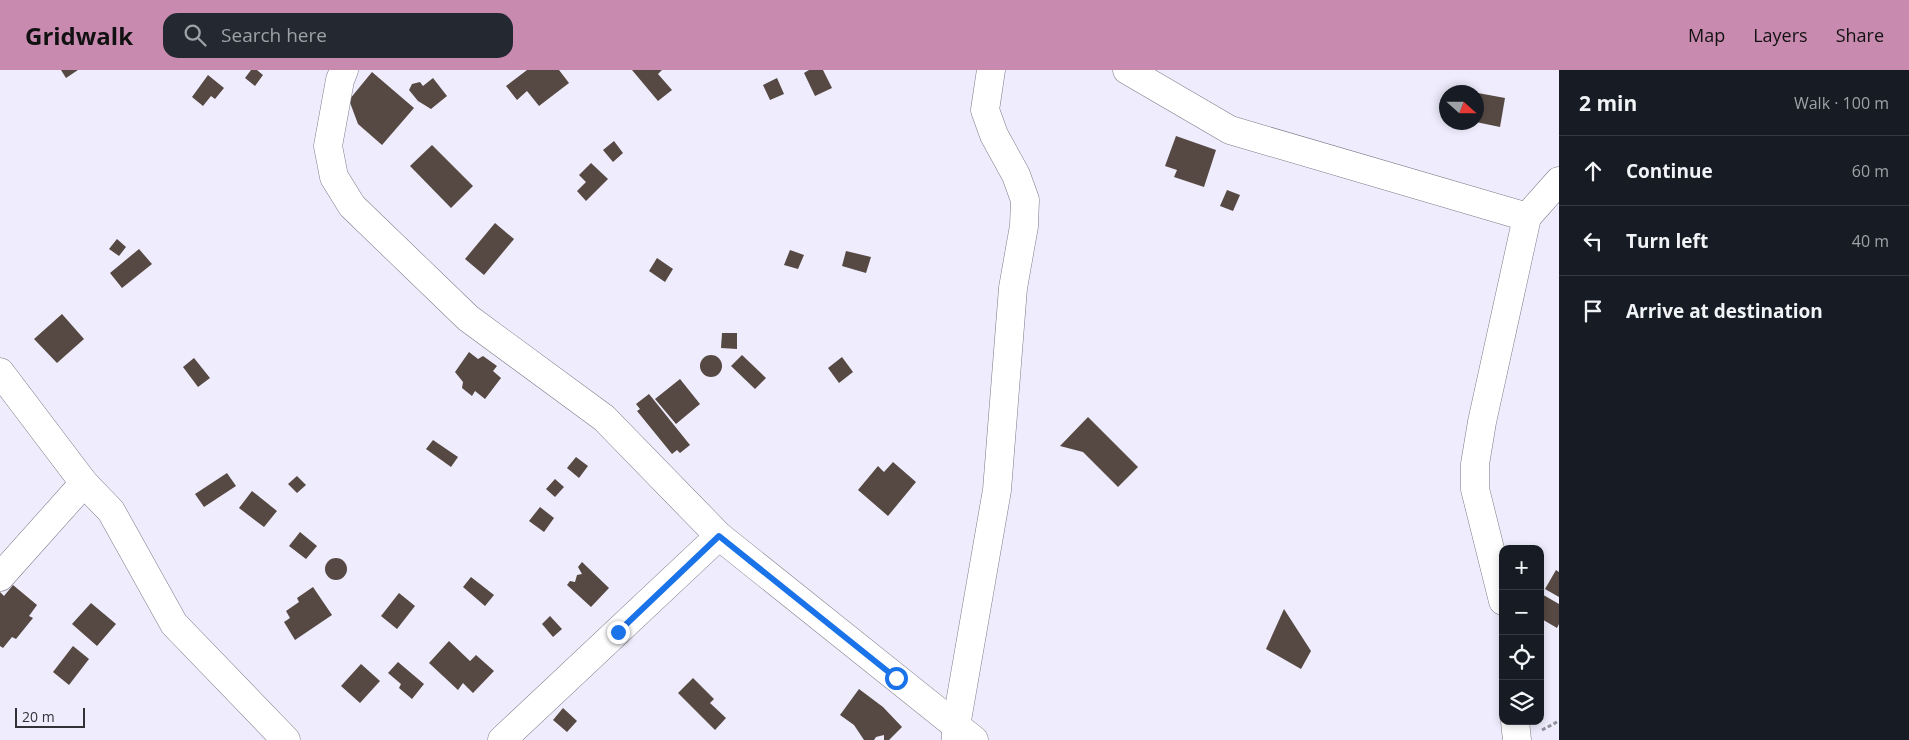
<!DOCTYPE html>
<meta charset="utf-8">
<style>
body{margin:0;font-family:"Open Sans",sans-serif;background:#242831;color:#f1f3f6}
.controls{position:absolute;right:15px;bottom:15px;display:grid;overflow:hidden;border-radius:10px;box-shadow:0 2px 8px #0003}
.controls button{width:45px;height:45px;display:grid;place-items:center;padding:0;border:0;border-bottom:1px solid #363941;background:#171b24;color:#f1f3f6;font:25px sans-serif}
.compass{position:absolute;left:1439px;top:15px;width:45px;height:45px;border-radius:50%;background:#171b24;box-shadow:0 2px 8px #0003;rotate:111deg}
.scale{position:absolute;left:15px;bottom:12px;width:70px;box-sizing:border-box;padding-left:5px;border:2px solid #323137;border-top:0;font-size:14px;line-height:18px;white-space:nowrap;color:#323137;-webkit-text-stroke:4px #efedfd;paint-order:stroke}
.stop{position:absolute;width:15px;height:15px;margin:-11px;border:4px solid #1a73e8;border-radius:50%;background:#fff}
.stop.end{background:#1a73e8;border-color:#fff;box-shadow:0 1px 5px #0008}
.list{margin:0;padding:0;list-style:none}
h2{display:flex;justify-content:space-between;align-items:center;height:65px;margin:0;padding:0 20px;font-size:21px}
h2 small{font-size:16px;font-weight:400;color:#9ea1a6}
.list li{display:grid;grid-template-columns:32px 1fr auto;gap:15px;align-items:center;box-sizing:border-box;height:70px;padding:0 20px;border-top:1px solid #363941}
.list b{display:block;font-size:19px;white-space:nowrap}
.list em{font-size:16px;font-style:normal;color:#9ea1a6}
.icon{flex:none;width:28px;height:28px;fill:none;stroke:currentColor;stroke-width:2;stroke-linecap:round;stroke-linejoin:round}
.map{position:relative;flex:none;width:1559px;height:670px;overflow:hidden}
header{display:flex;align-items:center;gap:30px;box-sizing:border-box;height:70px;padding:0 25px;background:#c98ab0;color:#111}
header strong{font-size:24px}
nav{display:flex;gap:28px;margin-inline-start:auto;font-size:18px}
.search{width:350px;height:45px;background:#242831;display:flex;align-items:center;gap:12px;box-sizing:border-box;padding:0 18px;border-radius:15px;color:#9ea1a6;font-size:19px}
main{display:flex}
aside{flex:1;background:#171b24}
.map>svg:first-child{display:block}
.building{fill:#564842}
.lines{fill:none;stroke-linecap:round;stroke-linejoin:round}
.minor-casing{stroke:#7b7987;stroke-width:29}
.path{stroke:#91909b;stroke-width:3;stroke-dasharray:4 2.5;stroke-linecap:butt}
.minor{stroke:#fff;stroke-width:28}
.route{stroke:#1a73e8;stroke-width:6}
</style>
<header>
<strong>Gridwalk</strong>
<div class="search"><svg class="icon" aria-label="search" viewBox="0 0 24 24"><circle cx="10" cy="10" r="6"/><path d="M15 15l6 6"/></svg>Search here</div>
<nav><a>Map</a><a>Layers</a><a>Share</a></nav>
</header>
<main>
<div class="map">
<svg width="1559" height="670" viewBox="0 0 1559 670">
<rect width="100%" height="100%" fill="#efedfd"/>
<g class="building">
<path d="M61,0h17l-12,8z"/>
<path d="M251,0h6l6,5 -8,11 -10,-8z"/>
<path d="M527,0h32l10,13 -30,23 -12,-15 -10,9 -11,-14z"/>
<path d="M632,0h30l-4,4 14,16 -14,11z"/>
<path d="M809,0h14l9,18 -17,8 -11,-23z"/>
<path d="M372,2l42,36 -32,37 -24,-21 -9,-24z"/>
<path d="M208,5l16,13 -9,11 -4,-3 -8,10 -11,-9z"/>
<path d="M433,8l14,18 -16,13 -13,-8 -9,-11 3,-6 8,-2 3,4z"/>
<path d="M777,8l7,16 -14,6 -7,-15z"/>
<path d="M1478,23l27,5 -5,29 -24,-5z"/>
<path d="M1176,66l40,14 -12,37 -30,-10 3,-7 -12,-4z"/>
<path d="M614,71l9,12 -10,9 -10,-12z"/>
<path d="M432,75l41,41 -22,22 -41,-42z"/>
<path d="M591,93l17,16 -22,22 -9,-10 9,-9 -7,-7z"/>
<path d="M1227,120l13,5 -7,16 -13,-5z"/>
<path d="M495,153l19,16 -30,36 -19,-16z"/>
<path d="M117,169l9,8 -7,9 -10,-7z"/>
<path d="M139,179l13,15 -30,24 -12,-15z"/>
<path d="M790,180l14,5 -6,14 -14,-4z"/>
<path d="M846,181l25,6 -5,16 -24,-7z"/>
<path d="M657,188l16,11 -8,13 -16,-11z"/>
<path d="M62,244l22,25 -27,24 -23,-24z"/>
<path d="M722,263h15v16l-16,-1z"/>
<path d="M469,282l9,7 5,-3 14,10 -4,5 8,7 -16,21 -10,-8 -3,5 -10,-8 1,-6 -8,-10z"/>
<circle cx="711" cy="296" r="11"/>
<path d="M742,285l24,23 -11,11 -24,-23z"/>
<path d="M842,287l11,15 -14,11 -11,-15z"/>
<path d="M194,288l16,20 -12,9 -15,-20z"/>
<path d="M680,309l20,25 -24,20 -21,-25z"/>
<path d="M649,324l41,51 -10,8 -3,-3 -5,4 -35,-43 3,-2 -4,-5z"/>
<path d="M1088,347l50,50 -20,20 -35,-35 -23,-6z"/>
<path d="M433,370l25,17 -7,10 -25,-18z"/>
<path d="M576,387l12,9 -9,12 -12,-10z"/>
<path d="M893,392l23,20 -28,34 -30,-26 20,-24 6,6z"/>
<path d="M227,403l9,13 -32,21 -9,-13z"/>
<path d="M297,406l9,9 -9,8 -9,-9z"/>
<path d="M555,409l9,8 -9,10 -9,-8z"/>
<path d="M252,421l25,20 -13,16 -25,-19z"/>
<path d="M540,437l14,11 -10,14 -15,-11z"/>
<path d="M300,462l17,14 -11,13 -17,-13z"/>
<circle cx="336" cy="499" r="11"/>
<path d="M582,492l27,26 -18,19 -24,-22 3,-4 5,1 2,-7 5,-1 -4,-7z"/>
<path d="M1556,500l3,2v25l-14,-8z"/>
<path d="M471,507l23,18 -9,11 -22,-19z"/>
<path d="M13,515l24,20 -8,11 4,2 -17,21 -4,-2 -9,11 -3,-2v-54l4,4z"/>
<path d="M313,517l19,28 -37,25 -11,-18 6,-4 -4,-7 13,-9 -2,-4z"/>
<path d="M399,523l16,13 -18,23 -16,-13z"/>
<path d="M1540,523l19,11v20l-2,4 -17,-10z"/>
<path d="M91,533l25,21 -19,22 -25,-22z"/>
<path d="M1284,539l27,42 -10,18 -35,-20z"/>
<path d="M550,546l12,13 -9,8 -11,-13z"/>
<path d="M449,571l21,20 6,-6 18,16 -21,22 -10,-10 -5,7 -29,-27z"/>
<path d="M73,576l16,13 -20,26 -16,-13z"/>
<path d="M398,592l26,22 -12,15 -13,-11 2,-4 -13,-11z"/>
<path d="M361,594l19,17 -20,22 -19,-17z"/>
<path d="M693,608l21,21 -4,4 16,15 -11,12 -37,-37z"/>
<path d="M859,619l24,18 19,20 -13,13h-5v-5l-8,2 -2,3h-10l-10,-15 -14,-10z"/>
<path d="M563,638l14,13 -10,11 -14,-12z"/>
</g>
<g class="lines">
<g class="minor-casing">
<g id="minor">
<path d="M344,0l-4,10 -12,66 6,31 18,29 116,112 136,100 115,118 255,204"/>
<path d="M1127,0l103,60 297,87"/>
<path d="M0,302l84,111 27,28 63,113 112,116"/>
<path d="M0,507l84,-94"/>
<path d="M1503,531l-28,-112v-25l7,-42 45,-205 32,-36"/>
<path d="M1515,651l2,19"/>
<path d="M502,670l217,-204"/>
<path d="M956,670v-14l41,-236 16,-202 11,-62 1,-26 -9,-25 -22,-40 -9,-25 6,-40"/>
</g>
</g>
<path class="path" d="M1542,660l17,-9"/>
<use href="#minor" class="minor"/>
</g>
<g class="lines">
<path class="route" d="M618,562l101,-96 177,142"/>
</g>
</svg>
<div class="controls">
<button>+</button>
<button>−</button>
<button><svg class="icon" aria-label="locate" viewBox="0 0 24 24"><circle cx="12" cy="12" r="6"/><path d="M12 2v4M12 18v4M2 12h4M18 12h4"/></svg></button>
<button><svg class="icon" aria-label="layers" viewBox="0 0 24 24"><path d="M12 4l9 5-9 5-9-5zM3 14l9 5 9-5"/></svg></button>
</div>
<svg class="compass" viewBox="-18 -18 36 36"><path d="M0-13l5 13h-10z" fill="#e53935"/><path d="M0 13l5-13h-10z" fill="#9ea1a6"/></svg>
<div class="scale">20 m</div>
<div class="stop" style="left:896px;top:608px"></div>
<div class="stop end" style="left:618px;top:562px"></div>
</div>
<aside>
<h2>2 min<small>Walk · 100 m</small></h2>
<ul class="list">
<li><svg class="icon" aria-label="ahead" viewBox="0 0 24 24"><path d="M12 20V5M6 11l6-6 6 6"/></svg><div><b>Continue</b></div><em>60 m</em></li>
<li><svg class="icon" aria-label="left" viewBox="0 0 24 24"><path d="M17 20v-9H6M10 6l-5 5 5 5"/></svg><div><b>Turn left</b></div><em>40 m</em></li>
<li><svg class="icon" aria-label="arrive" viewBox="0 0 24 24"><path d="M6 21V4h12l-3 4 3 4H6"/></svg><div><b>Arrive at destination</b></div></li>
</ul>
</aside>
</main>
